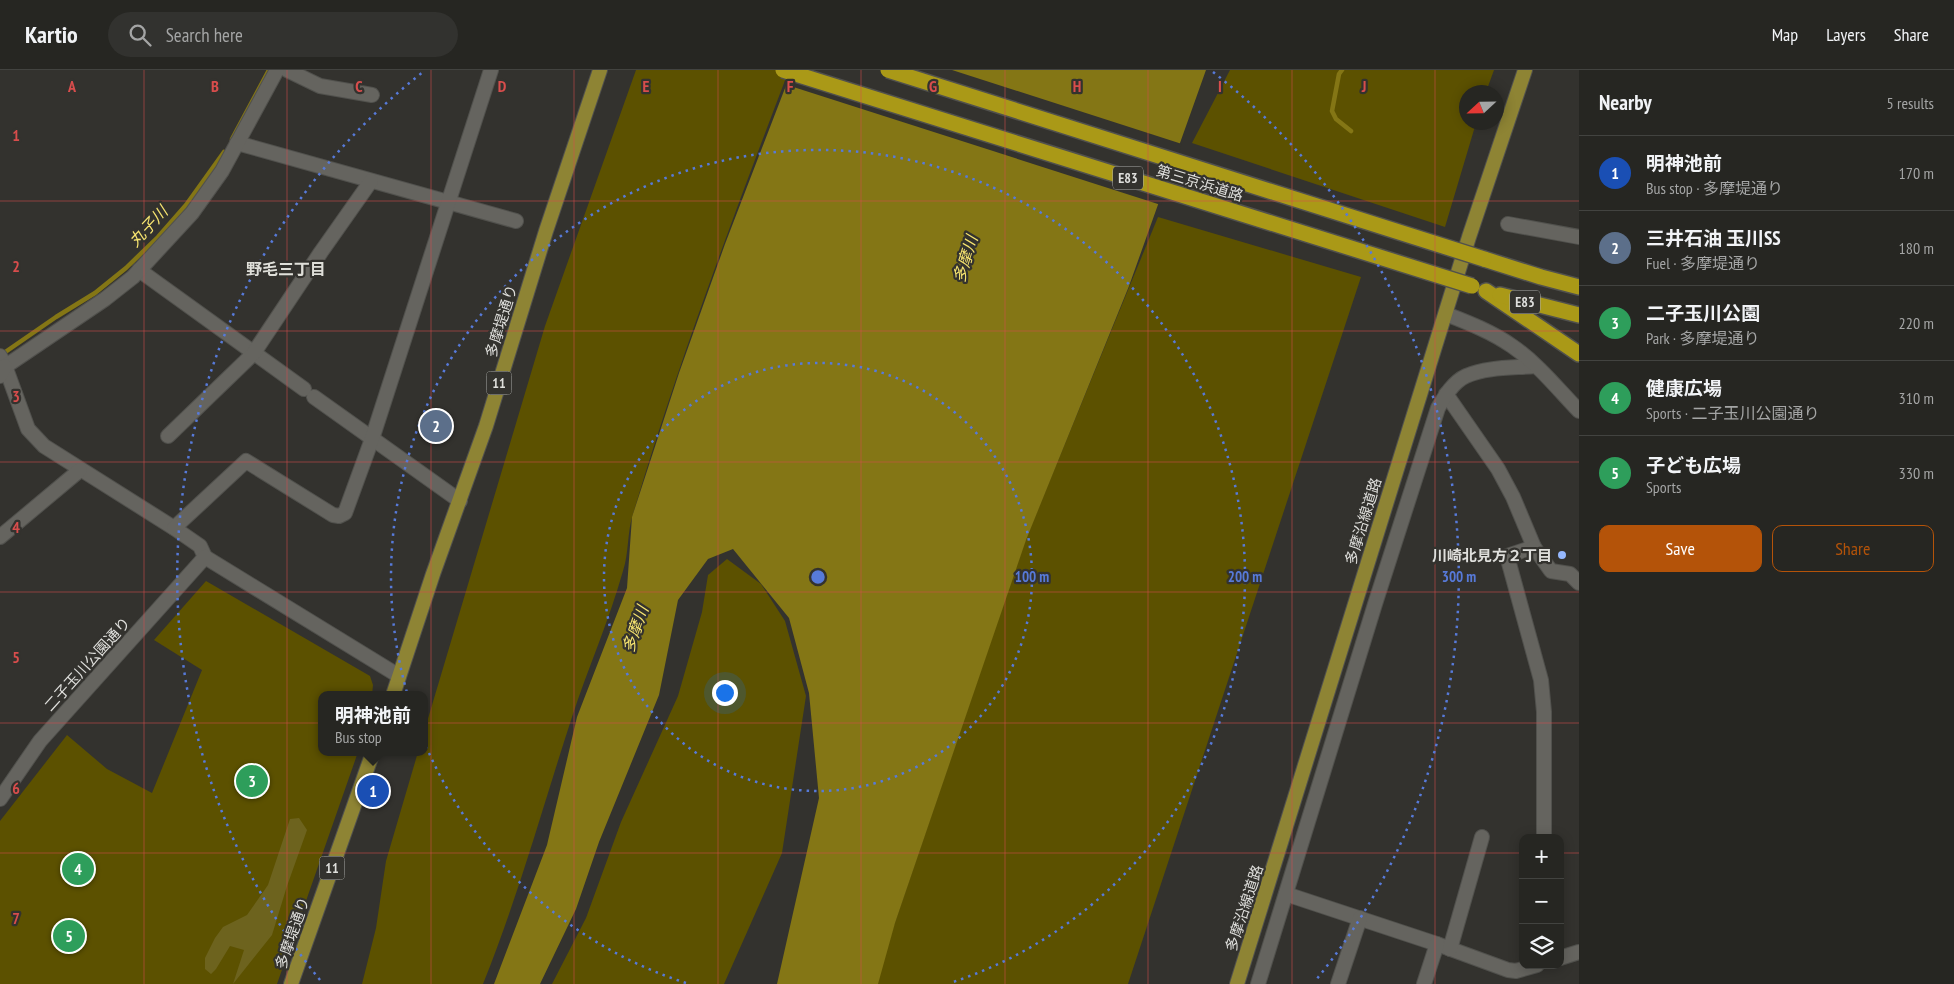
<!DOCTYPE html>
<meta charset="utf-8">
<style>
body{margin:0;font-family:"PT Sans Narrow","Noto Sans JP",sans-serif;background:#32322f;color:#f1f3f6}
.controls{position:absolute;right:15px;bottom:15px;display:grid;overflow:hidden;border-radius:10px;box-shadow:0 2px 12px #0003}
.controls button{width:45px;height:45px;display:grid;place-items:center;padding:0;border:0;border-bottom:1px solid #424340;background:#262622;color:#f1f3f6;font:25px sans-serif}
.compass{position:absolute;left:1459px;top:15px;width:45px;height:45px;border-radius:50%;background:#262622;box-shadow:0 2px 12px #0003;rotate:248deg}
.you{position:absolute;left:724px;top:622px;width:18px;height:18px;margin:-12px;border:4px solid #fff;border-radius:50%;background:#1a73e8;box-shadow:0 0 0 8px #1a73e833}
.badge{display:grid;place-items:center;width:32px;height:32px;border-radius:50%;background:#b45309;color:#fff;font-size:16px;font-weight:700}
.pin{position:absolute;translate:-50% -50%;border:2px solid #fff;box-shadow:0 1px 5px #0006}
.popup{position:absolute;left:318px;top:621px;width:110px;height:65px;box-sizing:border-box;display:grid;place-content:center;border-radius:10px;background:#262622;filter:drop-shadow(0 1px 4px #0005);font-size:16px;white-space:nowrap;color:#a4a5a5}
.popup b{font-size:19px;color:#f1f3f6}
.popup::after{content:'';position:absolute;left:50%;top:100%;margin-left:-10px;border:10px solid transparent;border-top-color:#262622}
.list{margin:0;padding:0;list-style:none}
h2{display:flex;justify-content:space-between;align-items:center;height:65px;margin:0;padding:0 20px;font-size:21px}
h2 small{font-size:16px;font-weight:400;color:#a4a5a5}
.list li{display:grid;grid-template-columns:32px 1fr auto;gap:15px;align-items:center;box-sizing:border-box;height:75px;padding:0 20px;border-top:1px solid #424340}
.list b{display:block;font-size:19px;white-space:nowrap}
.list p{margin:0;font-size:16px;white-space:nowrap;color:#a4a5a5}
.list em{font-size:16px;font-style:normal;color:#a4a5a5}
.actions{display:flex;gap:10px;padding:15px 20px}
.actions a{flex:1;padding:11px 0;border:1px solid #b45309;border-radius:10px;text-align:center;font-size:18px;color:#b45309}
.actions .main{background:#b45309;color:#fff}
.icon{flex:none;width:28px;height:28px;fill:none;stroke:currentColor;stroke-width:2;stroke-linecap:round;stroke-linejoin:round}
.map{position:relative;flex:none;width:1579px;height:914px;overflow:hidden}
header{display:flex;align-items:center;gap:30px;box-sizing:border-box;height:70px;padding:0 25px;background:#262622;border-bottom:1px solid #424340}
header strong{font-size:24px}
nav{display:flex;gap:28px;margin-inline-start:auto;font-size:18px}
.search{width:350px;height:45px;background:#32322f;display:flex;align-items:center;gap:12px;box-sizing:border-box;padding:0 18px;border-radius:28px;color:#a4a5a5;font-size:19px}
main{display:flex}
aside{flex:1;background:#262622}
.map>svg:first-child{display:block}
.green{fill:#5c5100}
.forest{fill:#6d631e}
.water{fill:#847615}
.pier{fill:#33322e}
.lines{fill:none;stroke-linecap:round;stroke-linejoin:round}
.stream{stroke:#847615;stroke-width:4.5}
.minor-casing{stroke:#51514d;stroke-width:16}
.tertiary-casing{stroke:#51514d;stroke-width:16}
.primary-casing{stroke:#51514d;stroke-width:16}
.motorway-casing{stroke:#51514d;stroke-width:18}
.minor{stroke:#65645f;stroke-width:14}
.tertiary{stroke:#65645f;stroke-width:14}
.primary{stroke:#8e8434;stroke-width:14}
.motorway{stroke:#aa9917;stroke-width:15}
.motorway-bridge-casing{stroke:#51514d;stroke-width:18;stroke-linecap:butt}
.motorway-bridge{stroke:#aa9917;stroke-width:15}
.grid{fill:none;stroke:#d84d4c;stroke-width:1;stroke-opacity:0.55}
.ring{fill:none;stroke:#577ad9;stroke-width:2.5;stroke-dasharray:2.5 5}
.poi-dot{fill:#95b7fd;stroke:#33322e;stroke-width:2}
.labels{text-anchor:middle;dominant-baseline:central;stroke-width:4.5;stroke-linejoin:round;paint-order:stroke}
.shield{fill:#33322e;stroke:#ababa8;stroke-width:1}
.shield-label{font-size:14px;font-weight:bold;fill:#dfdfdc}
.street-label{font-size:15px;fill:#dfdfdc;stroke:#33322e}
.poi-label{font-size:15px;font-weight:bold;fill:#dfdfdc;stroke:#33322e;text-anchor:end}
.water-label{font-size:16px;font-style:italic;fill:#f9e670;stroke:#33322e}
.neighbourhood-label{font-size:16px;font-weight:bold;fill:#dfdfd9;stroke:#33322e}
.grid-label{font-size:16px;text-anchor:middle;font-weight:bold;fill:#d84d4c;stroke:#33322e;stroke-width:4.5;stroke-linejoin:round;paint-order:stroke}
.centre{fill:#577ad9;stroke:#33322e;stroke-width:2.5}
.ring-label{font-size:15px;text-anchor:middle;font-weight:bold;fill:#577ad9;stroke:#33322e;stroke-width:4.5;stroke-linejoin:round;paint-order:stroke}
</style>
<header>
<strong>Kartio</strong>
<div class="search"><svg class="icon" aria-label="search" viewBox="0 0 24 24"><circle cx="10" cy="10" r="6"/><path d="M15 15l6 6"/></svg>Search here</div>
<nav><a>Map</a><a>Layers</a><a>Share</a></nav>
</header>
<main>
<div class="map">
<svg width="1579" height="914" viewBox="0 0 1579 914">
<rect width="100%" height="100%" fill="#33322e"/>
<g class="green">
<path d="M636,0h153c-56,147 -111,293 -156,444 -6,18 -4,39 -10,57 -14,50 -35,97 -51,146 -29,89 -54,180 -89,267h-121l14,-56 10,-67 32,-109h6v-20l121,-406z"/>
<path d="M1230,0h264l-8,22h-20v30l10,1 -31,104 -253,-84z"/>
<path d="M1158,147l203,60 -233,707h-251l17,-59 131,-384z"/>
<path d="M727,489l34,25 24,37 21,75 -24,157 -58,131h-172l34,-66 35,-96 57,-126 24,-84 6,-37z"/>
<path d="M206,511l164,95 3,9 -1,10h-50v57h36l-81,232h-277v-163l67,-86 40,34 45,24 50,-123 -48,-30z"/>
</g>
<path class="forest" d="M299,748l8,12 -20,56 -15,49 -39,49 11,-34 -14,-4 -14,23 -5,5 -6,-5v-11l10,-20 8,-11 24,-12 21,-30 22,-66z"/>
<path class="water" d="M792,0h414l-77,216 -103,254 -131,383 -17,61h-101l42,-186 -10,-105 -20,-75 -56,-69 -25,10 -30,41 -19,95 -60,147 -23,67 -36,75h-46l53,-139 30,-128 50,-129 5,-71 47,-144 46,-129z"/>
<path class="pier" d="M789,0h163l230,74 -21,61 -377,-121z"/>
<g class="lines">
<g class="stream">
<path d="M1342,0l-3,4 -7,37 4,8 15,12"/>
<path d="M232,69l37,-69"/>
<path d="M1,285l55,-38 39,-24 31,-25 32,-31 28,-32 38,-53"/>
</g>
<g class="minor-casing">
<g id="minor">
<path d="M287,0l33,16 52,9"/>
<path d="M237,73l279,78"/>
<path d="M1508,154l71,13"/>
<path d="M139,200l165,119"/>
<path d="M0,286l5,10 23,63 16,17 130,82 26,18 5,11"/>
<path d="M0,300l105,-71 28,-22 59,-64 30,-42 55,-101"/>
<path d="M1446,324l52,75 15,28 21,50 -27,9 34,124 3,32v126"/>
<path d="M314,327l146,104"/>
<path d="M168,366l85,-82 68,-102 50,-71"/>
<path d="M174,458l72,-67 87,54 6,1 6,-3 27,-74 119,-369"/>
<path d="M0,467l80,-67"/>
<path d="M1534,477l17,24 19,3 9,9"/>
<path d="M1286,824l151,50 71,26 8,1 21,-6"/>
<path d="M1450,879l32,-112"/>
<path d="M1560,888l19,-6"/>
<path d="M1258,914l117,-380 63,-196c7,-12 15,-26 28,-32 20,-9 47,-8 69,-10"/>
<path d="M1338,914l22,-66"/>
<path d="M1424,914l13,-40"/>
</g>
</g>
<g class="tertiary-casing">
<g id="tertiary">
<path d="M1446,244c23,9 46,18 66,32 25,17 46,43 67,65"/>
<path d="M0,306l5,-10"/>
<path d="M0,729l40,-58 165,-184 194,119"/>
</g>
</g>
<g class="primary-casing">
<g id="primary">
<path d="M393,625l40,-121 53,-148 60,-195 54,-161"/>
<path d="M291,914l82,-232"/>
<path d="M1237,914l232,-747 56,-167"/>
</g>
</g>
<g class="motorway-casing">
<g id="motorway">
<path d="M1484,189l57,18 38,10"/>
<path d="M1486,221l93,63"/>
<path d="M1500,225l79,20"/>
</g>
</g>
<use href="#minor" class="minor"/>
<use href="#tertiary" class="tertiary"/>
<use href="#primary" class="primary"/>
<use href="#motorway" class="motorway"/>
<g class="motorway-bridge-casing">
<g id="motorway-bridge">
<path d="M783,0l689,216"/>
<path d="M888,0l596,189"/>
</g>
</g>
<use href="#motorway-bridge" class="motorway-bridge"/>
</g>
<path class="grid" d="M144,0v914M287,0v914M431,0v914M574,0v914M718,0v914M861,0v914M1005,0v914M1148,0v914M1292,0v914M1435,0v914M0,131h1579M0,261h1579M0,392h1579M0,522h1579M0,653h1579M0,783h1523M1560,783h19"/>
<g class="ring">
<circle cx="818" cy="507" r="214"/>
<path d="M686 913A427 427 0 1 1 950 913"/>
<path d="M320 910A641 641 0 0 1 423 2M1213 2A641 641 0 0 1 1316 910"/>
</g>
<circle class="poi-dot" cx="1562" cy="485" r="5"/>
<g class="labels">
<g class="shield">
<rect x="1113" y="96.5" width="30" height="23" rx="4"/>
<rect x="1510" y="220.5" width="30" height="23" rx="4"/>
<rect x="486.5" y="301.5" width="25" height="23" rx="4"/>
<rect x="319.5" y="786.5" width="25" height="23" rx="4"/>
</g>
<g class="shield-label">
<text x="1128" y="108">E83</text>
<text x="1525" y="232">E83</text>
<text x="499" y="313">11</text>
<text x="332" y="798">11</text>
</g>
<g class="street-label">
<text transform="translate(1200 113) rotate(17)">第三京浜道路</text>
<text transform="translate(501 251) rotate(-73)">多摩堤通り</text>
<text transform="translate(1363 451) rotate(-73)">多摩沿線道路</text>
<text transform="translate(87 594) rotate(-48)">二子玉川公園通り</text>
<text transform="translate(1244 838) rotate(-72)">多摩沿線道路</text>
<text transform="translate(292 863) rotate(-71)">多摩堤通り</text>
</g>
<g class="poi-label">
<text x="1552" y="485">川崎北見方２丁目</text>
</g>
<g class="water-label">
<text transform="translate(148 156) rotate(-47)">丸子川</text>
<text transform="translate(965 189) rotate(-73)">多摩川</text>
<text transform="translate(635 559) rotate(-71)">多摩川</text>
</g>
<g class="neighbourhood-label">
<text x="286" y="199">野毛三丁目</text>
</g>
</g>
<g class="grid-label">
<text x="72" y="22">A</text>
<text x="215" y="22">B</text>
<text x="359" y="22">C</text>
<text x="502" y="22">D</text>
<text x="646" y="22">E</text>
<text x="790" y="22">F</text>
<text x="933" y="22">G</text>
<text x="1077" y="22">H</text>
<text x="1220" y="22">I</text>
<text x="1364" y="22">J</text>
<text x="16" y="71">1</text>
<text x="16" y="202">2</text>
<text x="16" y="332">3</text>
<text x="16" y="463">4</text>
<text x="16" y="593">5</text>
<text x="16" y="724">6</text>
<text x="16" y="854">7</text>
</g>
<circle cx="818" cy="507" r="8" class="centre"/>
<g class="ring-label">
<text x="1032" y="512">100 m</text>
<text x="1245" y="512">200 m</text>
<text x="1459" y="512">300 m</text>
</g>
</svg>
<div class="controls">
<button>+</button>
<button>−</button>
<button><svg class="icon" aria-label="layers" viewBox="0 0 24 24"><path d="M12 4l9 5-9 5-9-5zM3 14l9 5 9-5"/></svg></button>
</div>
<svg class="compass" viewBox="-18 -18 36 36"><path d="M0-13l5 13h-10z" fill="#e53935"/><path d="M0 13l5-13h-10z" fill="#a4a5a5"/></svg>
<div class="you"></div>
<div class="pin badge" style="left:373px;top:721px;background:#1a4fb4">1</div>
<div class="popup"><b>明神池前</b>Bus stop</div>
<div class="pin badge" style="left:436px;top:356px;background:#5c6f8a">2</div>
<div class="pin badge" style="left:252px;top:711px;background:#2e9e5b">3</div>
<div class="pin badge" style="left:78px;top:799px;background:#2e9e5b">4</div>
<div class="pin badge" style="left:69px;top:866px;background:#2e9e5b">5</div>
</div>
<aside>
<h2>Nearby<small>5 results</small></h2>
<ul class="list">
<li><span class="badge" style="background:#1a4fb4">1</span><div><b>明神池前</b><p>Bus stop · 多摩堤通り</p></div><em>170 m</em></li>
<li><span class="badge" style="background:#5c6f8a">2</span><div><b>三井石油 玉川SS</b><p>Fuel · 多摩堤通り</p></div><em>180 m</em></li>
<li><span class="badge" style="background:#2e9e5b">3</span><div><b>二子玉川公園</b><p>Park · 多摩堤通り</p></div><em>220 m</em></li>
<li><span class="badge" style="background:#2e9e5b">4</span><div><b>健康広場</b><p>Sports · 二子玉川公園通り</p></div><em>310 m</em></li>
<li><span class="badge" style="background:#2e9e5b">5</span><div><b>子ども広場</b><p>Sports</p></div><em>330 m</em></li>
</ul>
<div class="actions"><a class="main">Save</a><a>Share</a></div>
</aside>
</main>
